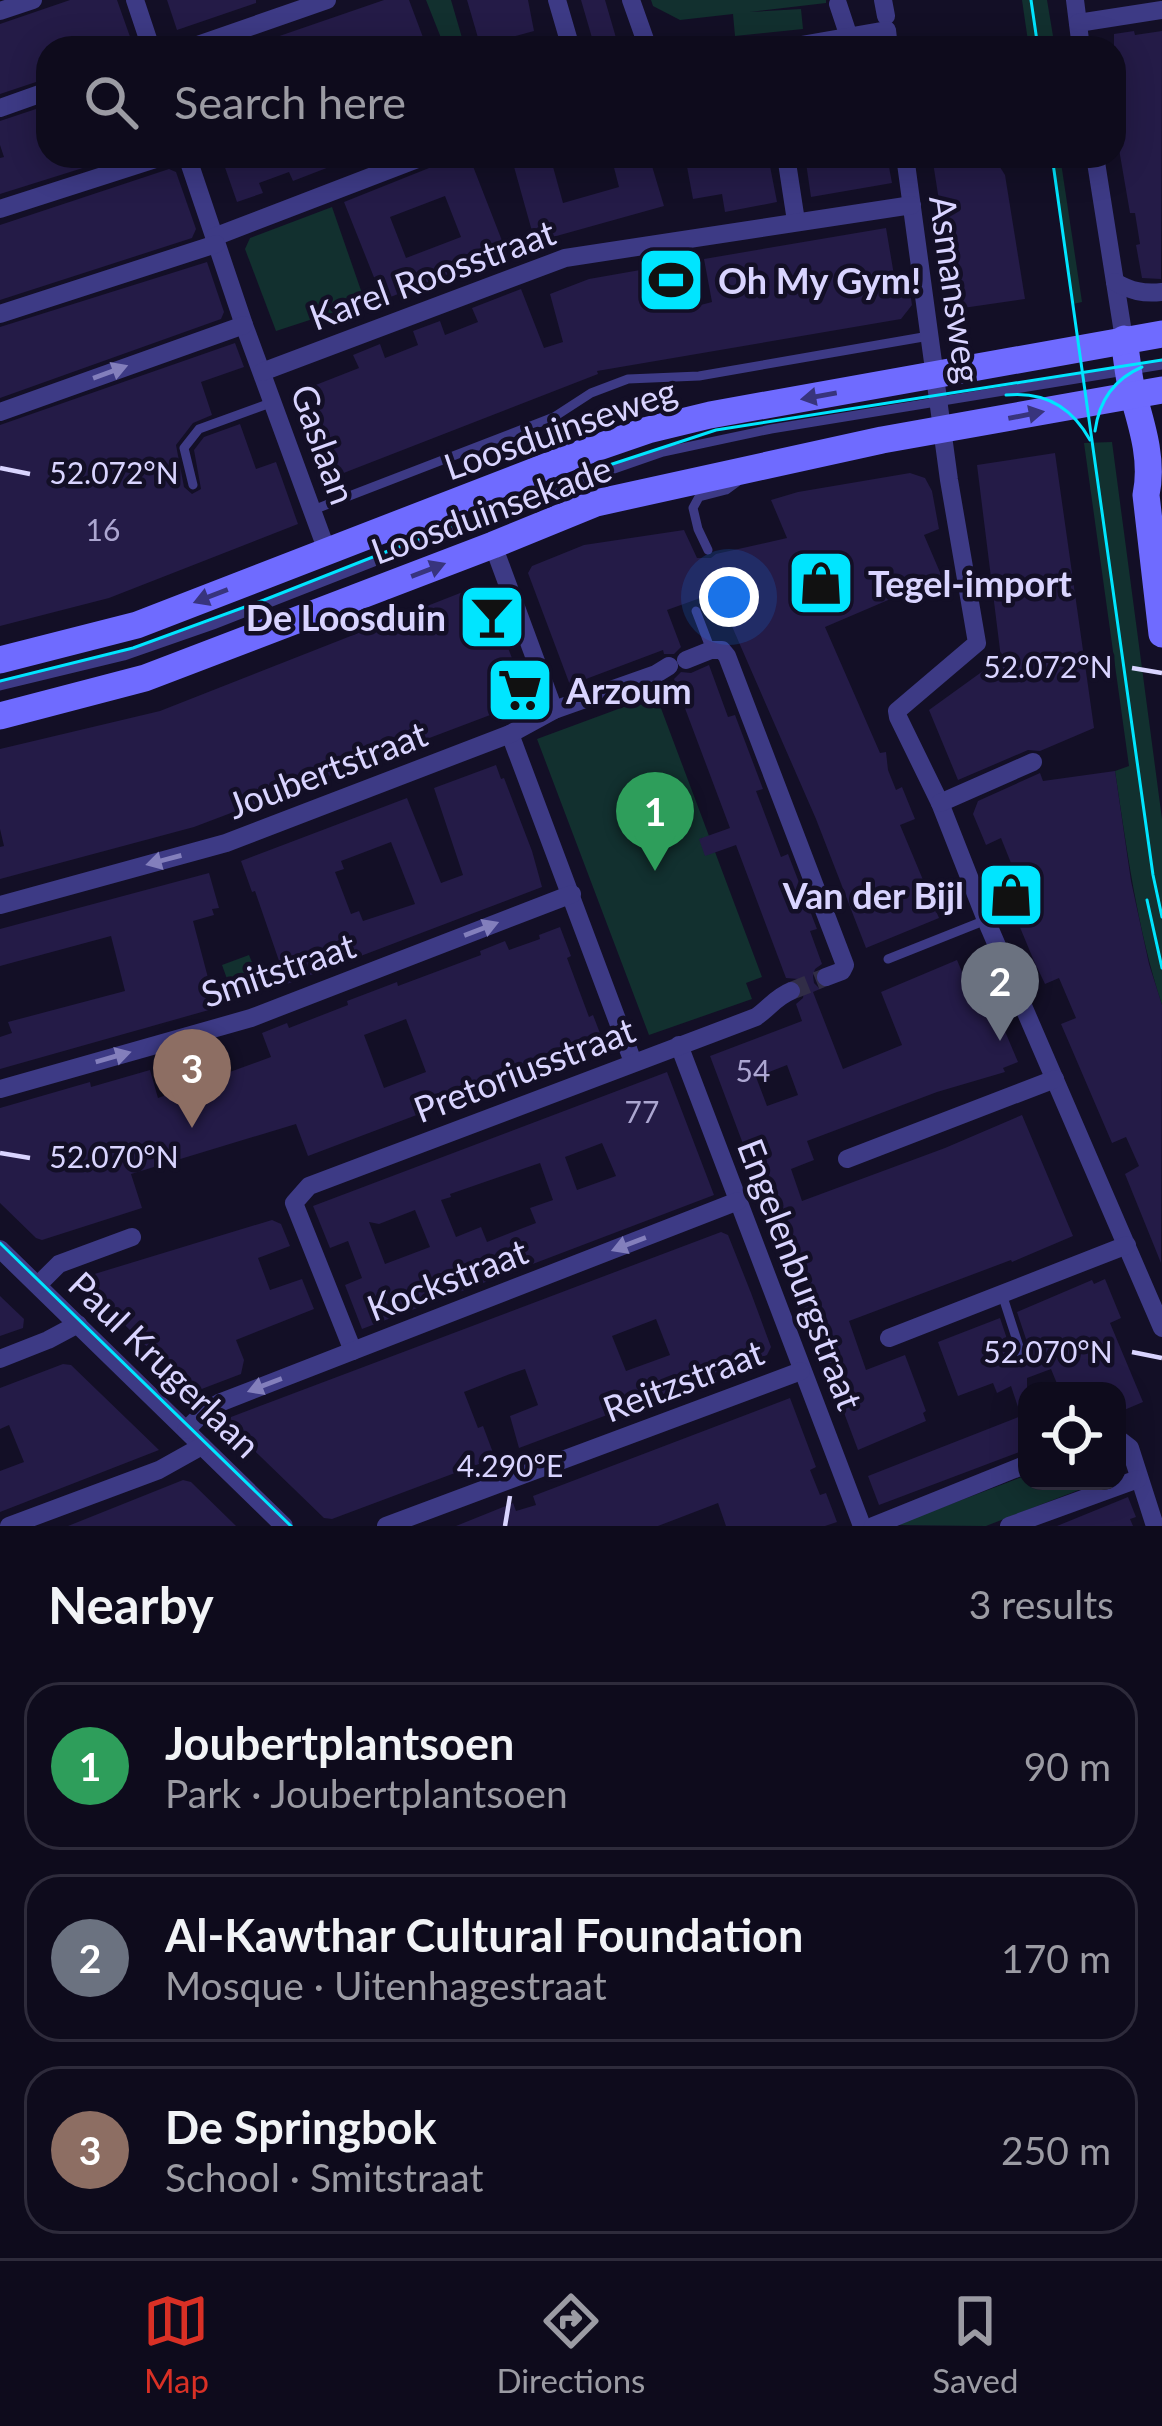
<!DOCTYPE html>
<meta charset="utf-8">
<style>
body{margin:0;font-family:Lato,sans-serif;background:#1c1929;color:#f1f3f6}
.controls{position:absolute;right:36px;bottom:36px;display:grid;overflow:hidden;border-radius:24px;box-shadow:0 6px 30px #0003}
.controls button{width:108px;height:108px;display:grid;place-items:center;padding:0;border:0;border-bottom:3px solid #2e2b3b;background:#0e0b1c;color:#f1f3f6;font:60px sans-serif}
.you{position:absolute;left:729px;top:597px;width:42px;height:42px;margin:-30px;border:9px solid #fff;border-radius:50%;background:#1a73e8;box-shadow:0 0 0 18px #1a73e833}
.badge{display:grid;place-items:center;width:78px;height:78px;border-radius:50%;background:#d93025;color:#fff;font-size:39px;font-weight:700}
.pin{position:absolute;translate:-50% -99px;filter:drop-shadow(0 3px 6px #0008)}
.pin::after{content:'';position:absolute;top:63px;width:42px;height:36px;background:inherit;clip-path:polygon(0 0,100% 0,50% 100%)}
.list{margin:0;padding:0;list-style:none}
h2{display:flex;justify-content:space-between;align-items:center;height:156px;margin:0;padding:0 48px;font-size:51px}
h2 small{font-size:39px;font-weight:400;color:#9b9ba3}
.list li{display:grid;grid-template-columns:78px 1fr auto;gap:36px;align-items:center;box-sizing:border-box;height:168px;margin:0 24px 24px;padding:0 24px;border:3px solid #2e2b3b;border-radius:36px}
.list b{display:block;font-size:45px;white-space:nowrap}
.list p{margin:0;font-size:39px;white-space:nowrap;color:#9b9ba3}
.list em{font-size:39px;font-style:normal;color:#9b9ba3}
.icon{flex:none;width:66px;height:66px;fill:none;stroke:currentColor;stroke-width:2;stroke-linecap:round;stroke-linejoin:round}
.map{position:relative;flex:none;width:1162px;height:1526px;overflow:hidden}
.search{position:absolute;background:#0e0b1c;box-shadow:0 6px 30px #0003;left:36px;right:36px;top:36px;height:132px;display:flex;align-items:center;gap:30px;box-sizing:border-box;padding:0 42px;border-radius:36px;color:#9b9ba3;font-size:45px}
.sheet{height:732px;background:#0e0b1c}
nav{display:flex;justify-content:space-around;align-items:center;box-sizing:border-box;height:168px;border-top:3px solid #2e2b3b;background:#0e0b1c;font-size:33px;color:#9b9ba3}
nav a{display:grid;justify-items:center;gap:6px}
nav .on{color:#d93025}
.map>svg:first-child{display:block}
.green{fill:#12302f}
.building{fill:#241b47;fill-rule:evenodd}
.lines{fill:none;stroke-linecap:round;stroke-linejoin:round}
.street-tunnel{stroke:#312d47;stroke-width:18;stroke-dasharray:18 9;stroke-linecap:butt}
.lane{stroke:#3d3a85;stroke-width:9}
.street{stroke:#3d3a85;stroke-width:18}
.secondary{stroke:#6f6bff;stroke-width:27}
.tram{stroke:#00e5ff;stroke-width:3}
.oneway{fill:#837fbc}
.oneway2{fill:#38347d}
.ticks{fill:none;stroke:#d9d4ff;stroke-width:4.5}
.labels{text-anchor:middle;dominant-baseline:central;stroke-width:9;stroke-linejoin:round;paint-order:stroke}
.number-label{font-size:30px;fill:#aca6d1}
.street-label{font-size:36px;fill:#d9d4ff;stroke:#130f26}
.poi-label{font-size:36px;font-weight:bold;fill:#d9d4ff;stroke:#130f26;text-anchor:start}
.ticks-label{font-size:30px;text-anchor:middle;fill:#d9d4ff;stroke:#130f26;stroke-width:9;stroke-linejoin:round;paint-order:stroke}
</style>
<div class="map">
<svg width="1162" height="1526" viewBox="0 0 1162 1526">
<rect width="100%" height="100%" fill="#130f26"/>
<g class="green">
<path d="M426,0h25l14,48h-20z"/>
<path d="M651,0h175v3l-76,9 51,-3 2,20 -68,7 -2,-22 -53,6 -27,-14z"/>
<path d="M1022,0h25l8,48h-26z"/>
<path d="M1052,156h8l22,146 -9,2z"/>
<path d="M332,207l33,95 -89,29 -31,-82 5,-11z"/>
<path d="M1112,442l50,377v186c-25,-77 -35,-155 -47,-234l14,-5 -45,-323z"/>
<path d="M656,695l106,282 -16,6 6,16 -103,36 -112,-296z"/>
<path d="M249,955l13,32 -28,11 -12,-33z"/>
<path d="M1027,1475v6h75l-116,45 -90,-1z"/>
</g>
<g class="building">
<path d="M70,0h47l17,48h-86v30l-48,16v-70z"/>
<path d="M167,0h89v3l-79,27z"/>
<path d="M384,0h25l18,48h-174v-3z"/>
<path d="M467,0h61l6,31 -22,6 3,11h-34z"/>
<path d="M581,0h24l14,48h-24z"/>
<path d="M1134,31l1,4 27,-4 -1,248 -19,-1 -6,-33 4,-1 -5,-31h-5l-16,-93v-86z"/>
<path d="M48,105v51h73l-121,38v-36l4,-1 -4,-12v-24z"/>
<path d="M221,156h134v1l-62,24 -4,-9 -30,11 4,10 -26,9z"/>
<path d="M459,156h10l37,95 -123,49 -39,-98zM445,196l16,41 -55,21 -16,-41z"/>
<path d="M511,156h39l13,47 56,-16 -8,-31h38l15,50 -129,36z"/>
<path d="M685,156h83l9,46 -52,10 -3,-18 -29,5z"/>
<path d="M805,156h82l5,27 -81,14z"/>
<path d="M932,156h61l12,19 20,124 -69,10z"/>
<path d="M169,169l7,3 20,57 -4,9 -192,62v-75z"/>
<path d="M886,228l9,53 13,-2 4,26 -11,14 -304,52 1,3 -257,100 -18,-8 -8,-22 13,-5 -20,-51 51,-20 -6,-13 27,-11 5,14 33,-13 -5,-14 27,-10 5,14 33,-13 -6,-14 49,-19 23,59 19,-6 -13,-48 39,-15 91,-16 13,44 19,-5 -8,-43z"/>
<path d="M207,262l17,50 -3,7 -221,79v-71z"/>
<path d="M235,343l9,24 -43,15 11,33 -19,8 -17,22 8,42 8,7 9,-5 -7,-39 10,-13 36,-13 16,45 20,-7 22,62 -189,74 -109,28v-201z"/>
<path d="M1055,453l39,275 -54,23 -12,-1 -70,30 -29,-70 72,-52 -24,-193z"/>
<path d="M910,473l15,5 7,13 7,38 -15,6 18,42 -117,50 55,126 6,-1 2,18 8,20 6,-3 13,32 -15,6 39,93 -73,30 -50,-129 -99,-227 -50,18 14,37 -7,7h-10l-1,-4 -93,35 -42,-112 4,-7 52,-21 100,-15 13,28h14l5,-4 71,-16 -16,-38 27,-8z"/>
<path d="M478,586l8,4 21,55 19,50 -4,8 -328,124 -194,52v-32l4,-1 -4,-17v-80l160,-38z"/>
<path d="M709,665l19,52 7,-2 28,74 -7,2 25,66 7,-3 29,75 -7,2 12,33 -7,5 -2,7 1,7 6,6 -7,3 30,77 59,-24 -21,-53 76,-32 13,31 15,-7 33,78 -15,6 2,4 -68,20 -130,49 7,19 -23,9 11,32 143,-53 77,-33 51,121 -61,26 -1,-2 -162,61 17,49 39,-15 21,56 -3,2 3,8 -68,29 -148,-394 92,-35 -6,-17 7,-6 1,-7 -6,-12 -12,-1 -50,-133 -31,11 -6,-17 31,-11 -56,-149 7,-7 10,1zM787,1065l11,30 -31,11 -11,-29z"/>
<path d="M496,765l5,14 3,-1 28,73 10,36 -255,97 -32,-93 -3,1 -11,-31 166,-63 34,85 22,-8 -29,-87zM391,842l24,62 -52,17 -4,-10 -8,3 -16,-42 9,-3 -3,-8z"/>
<path d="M1115,771l16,110 18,83 13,41 -1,258 -36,-89 14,-8 -13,-29 -14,6 -51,-119 15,-6 -17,-40 -14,6 -11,-23 -32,-77 15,-6 -16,-40 -15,7 -13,-31 5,-13 62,-28 3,8z"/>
<path d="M209,873l10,35 -7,1 2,6 -21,6 23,87 -216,61v-32l12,-4 -4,-11 117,-31 -14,-55 -111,30v-37z"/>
<path d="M560,927l11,29 -4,2 22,59 4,-2 10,26 -47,18 1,3 -249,94 -12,-32 -165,50 11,34 -100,32 -6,-2 -36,-35v-95l90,-26 1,5 59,-17 8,28 113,-41 -9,-24 25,-10 2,5 59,-23 -1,-4 50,-19 1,4 83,-31 -1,-4 25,-10 4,9 31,-11 -1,-4zM406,1019l20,53 -42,16 -20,-53z"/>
<path d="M667,1072l47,123 -352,134 -17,-44 17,-7 -14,-37 -18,7 -17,-42zM602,1143l14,33 -39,14 -12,-33zM540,1163l13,37 -23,8 6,15 -49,19 -6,-15 -25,10 -15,-37 10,-3 -1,-3zM415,1210l15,37 -45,17 -16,-42 10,2z"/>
<path d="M272,1220l9,4 9,22 -32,12 12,32 32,-11 12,30 -78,31 8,20 -3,14 -42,16 -9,-1 -112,-110z"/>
<path d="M721,1232l7,3 23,58 20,54 -4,8 -248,93 -9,-32 28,-11 -13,-36 -15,5 -46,18 14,36 5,-2 12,32 -163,61 -8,-1 -95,-92 2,-9zM656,1319l14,36 -44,16 -14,-35z"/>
<path d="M1105,1279l16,39 -11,5 33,79 -26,11v-22h-57l-9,-22 -24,9v71l-148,56 -11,-29 153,-60 -10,-30 -14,7 -4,-10 -35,13 -20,-54 62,-24 14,42 5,4h7l5,-10 -14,-42 75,-32 2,4z"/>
<path d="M0,1296l24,23 -1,9 -23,8z"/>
<path d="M63,1364l8,1 88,85 -159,62v-41l24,-9 -15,-37 -9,4v-41z"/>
<path d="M790,1398l26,69 -6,3 10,25 6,-2 11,29 -12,4h-99l-8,-23 -60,23h-202l57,-23 3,8 20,-6 -3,-9z"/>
<path d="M183,1480l8,2 45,44h-168z"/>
<path d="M1128,1497l8,20 -6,2 3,7h-76z"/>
</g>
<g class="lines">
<path class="street-tunnel" d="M791,991l35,-14"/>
<g class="lane">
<path d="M193,485l-9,-37 15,-19 74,-27"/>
<path d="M313,510l241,-93 37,-24 37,-14 71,-3 230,-40"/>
<path d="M708,550l-10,-21 -5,-21 6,-11 27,-7 11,-8"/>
<path d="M696,611l15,39"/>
<path d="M0,686l124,-30 89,-31 378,-148 72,-25 108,-23 391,-64"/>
<path d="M888,959l98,-39"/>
<path d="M1002,1294l20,62"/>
</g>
<g class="street">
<path d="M135,0l16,48"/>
<path d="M557,0l14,48"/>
<path d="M631,0l17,48"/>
<path d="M883,0l3,16"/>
<path d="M1075,0l6,48"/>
<path d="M838,4l11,33"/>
<path d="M0,11l33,-11"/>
<path d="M1078,23l84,-13"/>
<path d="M189,48l138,-48"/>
<path d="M784,48l103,-18 2,18"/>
<path d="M0,108l48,-17"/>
<path d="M187,156l57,169 83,226"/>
<path d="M786,156l10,65"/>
<path d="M905,156l44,324 28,163 -80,68 1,6 42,86 46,117 176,408"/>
<path d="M1095,156l29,183"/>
<path d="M0,209l165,-53"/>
<path d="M214,237l211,-81"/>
<path d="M1115,282c16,9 28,12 47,10"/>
<path d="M0,314l216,-70"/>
<path d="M262,372l303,-114 347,-53"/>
<path d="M0,412l244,-87"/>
<path d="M493,545l61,165"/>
<path d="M686,660l25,-10h11l5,6 118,309 -3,6 -16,6"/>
<path d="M510,734l123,328"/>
<path d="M940,803l93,-41"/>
<path d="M0,905l226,-62 284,-109 44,-24 102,-36 13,-8"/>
<path d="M679,1045l183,481"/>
<path d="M0,1089l251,-71 321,-124"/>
<path d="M847,1159l208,-80"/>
<path d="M0,1249l284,277"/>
<path d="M38,1285l21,-21 73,-27"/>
<path d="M889,1338l238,-93"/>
<path d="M353,1351l-59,-148 15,-17 447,-169c13,-9 20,-20 35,-26"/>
<path d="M0,1359l48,-19 30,-16"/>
<path d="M186,1430l19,-19 14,-8 519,-202"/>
<path d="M1117,1438l13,10 25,78"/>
<path d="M9,1526l150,-56 43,-24"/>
<path d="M386,1526l415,-155"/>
<path d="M873,1526l154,-62"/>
<path d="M1009,1526l129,-47"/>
</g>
<g class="secondary">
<path d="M1124,339c3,19 4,40 10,59 9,31 19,64 12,97l16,139"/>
<path d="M0,660l137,-35 447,-173 64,-22 62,-15 452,-81"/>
<path d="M0,716l145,-38 348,-133 103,-42 286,-63 280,-50"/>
</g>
<g class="tram">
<path d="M1031,0l7,48"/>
<path d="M1052,156l101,719 9,42"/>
<path d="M1006,395c38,-4 66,12 84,45"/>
<path d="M1095,431c4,-30 19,-52 47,-64"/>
<path d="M0,681l133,-33 131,-48 324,-128 128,-42 446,-70"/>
<path d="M1147,900l15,68"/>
<path d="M0,1243l291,283"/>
</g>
</g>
<defs><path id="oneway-solid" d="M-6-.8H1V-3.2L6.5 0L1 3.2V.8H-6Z" transform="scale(3)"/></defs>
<g class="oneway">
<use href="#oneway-solid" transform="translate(110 372) rotate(-20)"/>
<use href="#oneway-solid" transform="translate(164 860) rotate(165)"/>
<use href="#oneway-solid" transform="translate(481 929) rotate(-21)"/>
<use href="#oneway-solid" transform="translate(113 1057) rotate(-16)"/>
<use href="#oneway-solid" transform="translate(629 1244) rotate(159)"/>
<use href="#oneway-solid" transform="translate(265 1385) rotate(159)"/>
</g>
<g class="oneway2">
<use href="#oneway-solid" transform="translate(819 396) rotate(170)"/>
<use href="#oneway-solid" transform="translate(1026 415) rotate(-11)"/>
<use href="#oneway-solid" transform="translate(428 570) rotate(-21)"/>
<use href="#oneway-solid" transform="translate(211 596) rotate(159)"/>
</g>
<path class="ticks" d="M0,468l30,6M1132,668l30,5M0,1153l30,5M1132,1352l30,6M505,1526l5,-30"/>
<defs>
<g id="stadium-square" transform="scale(3.45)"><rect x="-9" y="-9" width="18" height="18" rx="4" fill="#00e5ff" stroke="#130f26"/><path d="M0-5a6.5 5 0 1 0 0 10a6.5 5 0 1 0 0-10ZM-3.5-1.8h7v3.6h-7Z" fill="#111"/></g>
<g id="shop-square" transform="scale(3.45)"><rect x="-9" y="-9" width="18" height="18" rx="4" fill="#00e5ff" stroke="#130f26"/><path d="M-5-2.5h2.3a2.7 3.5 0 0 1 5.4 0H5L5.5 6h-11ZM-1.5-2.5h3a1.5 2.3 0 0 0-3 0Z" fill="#111"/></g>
<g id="bar-square" transform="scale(3.45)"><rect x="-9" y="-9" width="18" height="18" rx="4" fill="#00e5ff" stroke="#130f26"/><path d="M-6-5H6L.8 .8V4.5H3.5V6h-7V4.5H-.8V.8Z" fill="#111"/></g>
<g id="supermarket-square" transform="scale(3.45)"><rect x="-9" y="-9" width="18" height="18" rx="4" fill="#00e5ff" stroke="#130f26"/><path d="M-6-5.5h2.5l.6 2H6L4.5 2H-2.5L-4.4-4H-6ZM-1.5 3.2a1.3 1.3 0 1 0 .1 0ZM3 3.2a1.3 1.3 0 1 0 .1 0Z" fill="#111"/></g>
</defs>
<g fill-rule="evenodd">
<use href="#stadium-square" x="671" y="280"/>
<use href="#shop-square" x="821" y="583"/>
<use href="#bar-square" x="492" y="617"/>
<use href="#supermarket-square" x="520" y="690"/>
<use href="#shop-square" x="1011" y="895"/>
</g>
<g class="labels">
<g class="number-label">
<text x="103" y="529">16</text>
<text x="753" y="1070">54</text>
<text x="642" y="1111">77</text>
</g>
<g class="street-label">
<text transform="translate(432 274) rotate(-20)">Karel Roosstraat</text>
<text transform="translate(956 289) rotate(82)">Asmansweg</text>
<text transform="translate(560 428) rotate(-19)">Loosduinseweg</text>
<text transform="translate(324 444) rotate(70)">Gaslaan</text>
<text transform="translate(491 509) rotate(-20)">Loosduinsekade</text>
<text transform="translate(327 769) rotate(-21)">Joubertstraat</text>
<text transform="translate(278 969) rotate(-19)">Smitstraat</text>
<text transform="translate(524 1069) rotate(-21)">Pretoriusstraat</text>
<text transform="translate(801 1274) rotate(69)">Engelenburgstraat</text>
<text transform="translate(447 1279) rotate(-21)">Kockstraat</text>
<text transform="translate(165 1364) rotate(44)">Paul Krugerlaan</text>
<text transform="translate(683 1380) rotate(-21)">Reitzstraat</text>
</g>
<g class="poi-label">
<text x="718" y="280">Oh My Gym!</text>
<text x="868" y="583">Tegel-import</text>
<text x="446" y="617" text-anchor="end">De Loosduin</text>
<text x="566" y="690">Arzoum</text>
<text x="964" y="895" text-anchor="end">Van der Bijl</text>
</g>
</g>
<g class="ticks-label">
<text x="114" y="484">52.072°N</text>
<text x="1048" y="678">52.072°N</text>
<text x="114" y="1168">52.070°N</text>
<text x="1048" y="1363">52.070°N</text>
<text x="510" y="1477">4.290°E</text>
</g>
</svg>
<div class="controls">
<button><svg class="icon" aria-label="locate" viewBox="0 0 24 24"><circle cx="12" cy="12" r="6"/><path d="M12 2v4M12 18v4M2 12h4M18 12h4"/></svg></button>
</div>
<div class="you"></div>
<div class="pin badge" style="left:655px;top:871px;background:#2e9e5b">1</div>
<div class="pin badge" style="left:1000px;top:1041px;background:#6b7280">2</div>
<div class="pin badge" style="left:192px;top:1128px;background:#8d6e63">3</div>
<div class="search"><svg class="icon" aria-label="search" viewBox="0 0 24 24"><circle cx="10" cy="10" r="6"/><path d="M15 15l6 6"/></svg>Search here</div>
</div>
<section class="sheet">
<h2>Nearby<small>3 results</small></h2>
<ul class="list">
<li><span class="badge" style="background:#2e9e5b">1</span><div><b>Joubertplantsoen</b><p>Park · Joubertplantsoen</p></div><em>90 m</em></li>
<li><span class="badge" style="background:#6b7280">2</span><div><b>Al-Kawthar Cultural Foundation</b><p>Mosque · Uitenhagestraat</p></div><em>170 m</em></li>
<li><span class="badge" style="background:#8d6e63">3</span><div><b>De Springbok</b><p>School · Smitstraat</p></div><em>250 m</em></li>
</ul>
</section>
<nav>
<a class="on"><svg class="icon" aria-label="map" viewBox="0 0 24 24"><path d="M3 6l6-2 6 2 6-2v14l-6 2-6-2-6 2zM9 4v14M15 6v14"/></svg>Map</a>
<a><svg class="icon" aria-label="directions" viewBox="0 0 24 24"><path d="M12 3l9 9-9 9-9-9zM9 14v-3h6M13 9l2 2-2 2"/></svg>Directions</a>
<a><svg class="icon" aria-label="saved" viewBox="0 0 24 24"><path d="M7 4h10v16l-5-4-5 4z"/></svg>Saved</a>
</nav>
